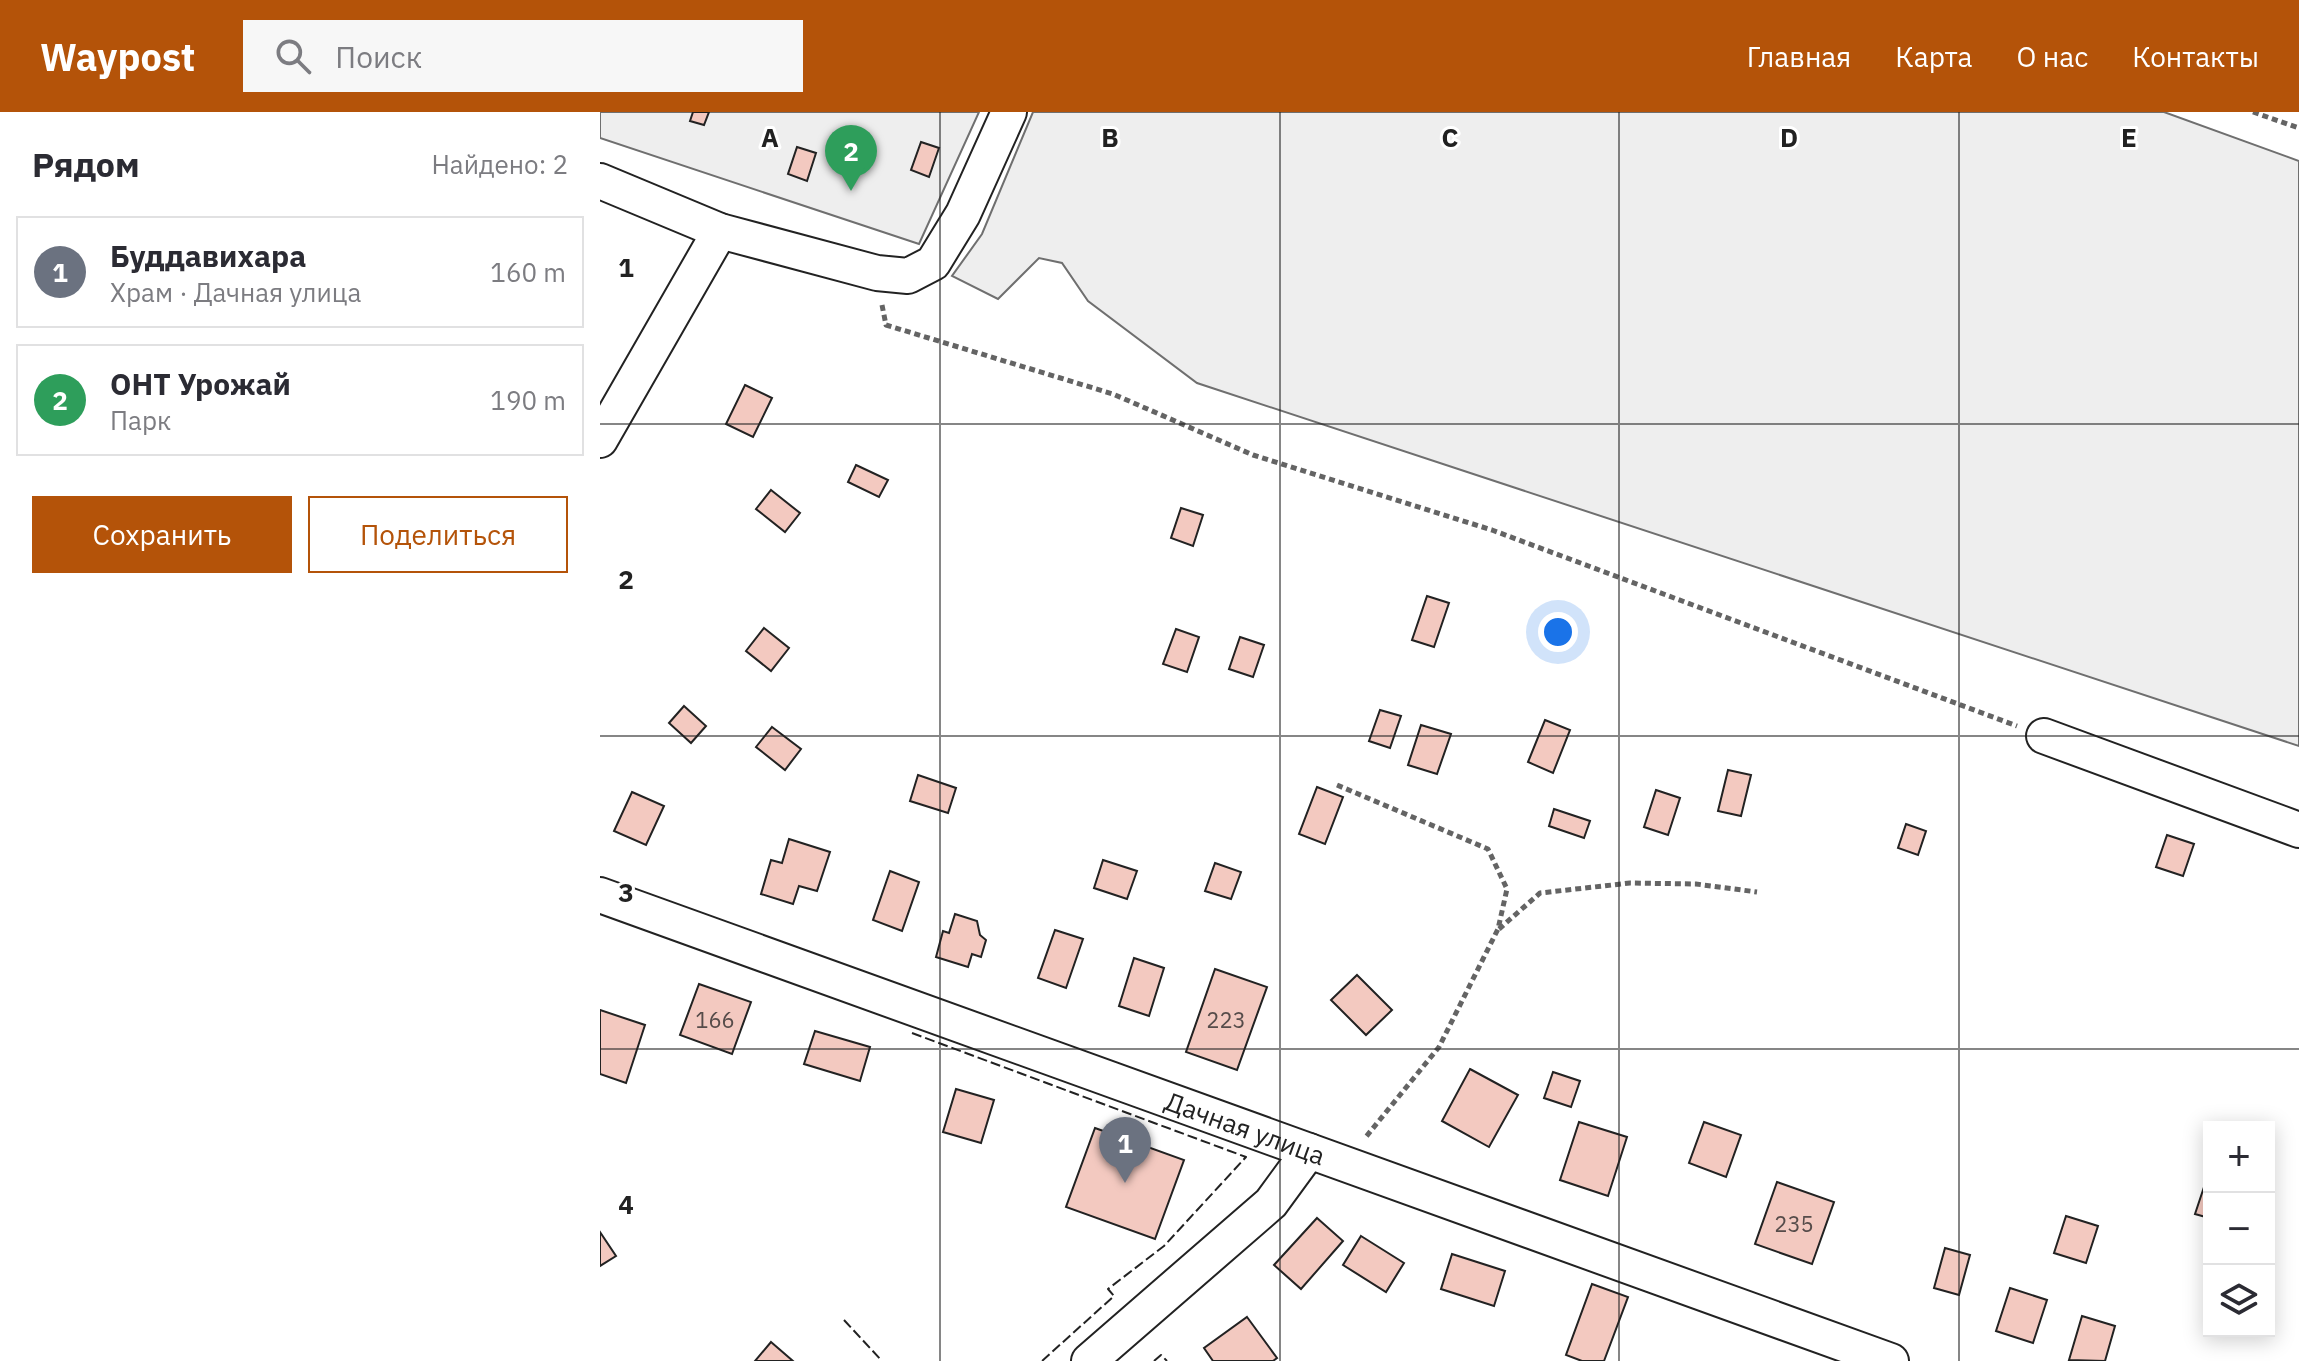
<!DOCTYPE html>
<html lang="ru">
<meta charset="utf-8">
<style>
body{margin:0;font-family:"IBM Plex Sans",sans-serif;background:#f7f7f7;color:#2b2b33}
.controls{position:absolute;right:24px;bottom:24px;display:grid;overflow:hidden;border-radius:0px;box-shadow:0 4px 20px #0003}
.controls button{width:72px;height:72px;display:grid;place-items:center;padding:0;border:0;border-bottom:2px solid #e1e1e2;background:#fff;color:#2b2b33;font:40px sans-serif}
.you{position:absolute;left:958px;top:520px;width:28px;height:28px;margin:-20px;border:6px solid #fff;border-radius:50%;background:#1a73e8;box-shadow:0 0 0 12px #1a73e833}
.badge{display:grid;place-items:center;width:52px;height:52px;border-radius:50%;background:#b45309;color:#fff;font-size:26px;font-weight:700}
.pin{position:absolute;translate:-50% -66px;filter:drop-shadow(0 2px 4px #0008)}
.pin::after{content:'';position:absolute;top:42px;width:28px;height:24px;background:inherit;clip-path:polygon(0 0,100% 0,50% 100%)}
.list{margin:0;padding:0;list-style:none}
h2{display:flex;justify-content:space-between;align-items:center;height:104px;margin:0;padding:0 32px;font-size:34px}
h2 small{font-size:26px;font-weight:400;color:#7c7c81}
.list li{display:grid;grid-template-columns:52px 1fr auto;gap:24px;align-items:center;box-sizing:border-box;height:112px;margin:0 16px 16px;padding:0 16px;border:2px solid #e1e1e2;border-radius:0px}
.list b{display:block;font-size:30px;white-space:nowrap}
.list p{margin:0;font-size:26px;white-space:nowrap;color:#7c7c81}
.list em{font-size:26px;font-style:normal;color:#7c7c81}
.actions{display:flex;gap:16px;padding:24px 32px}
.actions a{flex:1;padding:18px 0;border:2px solid #b45309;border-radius:0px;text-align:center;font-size:28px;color:#b45309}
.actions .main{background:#b45309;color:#fff}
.icon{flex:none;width:44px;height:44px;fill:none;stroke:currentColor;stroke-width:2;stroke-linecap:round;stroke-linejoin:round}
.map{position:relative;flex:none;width:1699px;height:1249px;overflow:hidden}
header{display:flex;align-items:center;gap:48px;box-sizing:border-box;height:112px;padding:0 40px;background:#b45309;color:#fff}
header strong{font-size:38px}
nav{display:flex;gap:44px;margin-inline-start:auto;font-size:28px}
.search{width:560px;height:72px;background:#f7f7f7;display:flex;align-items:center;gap:20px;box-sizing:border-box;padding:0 28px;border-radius:0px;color:#7c7c81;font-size:30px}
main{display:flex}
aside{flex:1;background:#fff}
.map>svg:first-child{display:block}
.green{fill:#eee;stroke:#6f6f6f;stroke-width:2}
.building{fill:#f3c9c0;stroke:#222;stroke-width:2}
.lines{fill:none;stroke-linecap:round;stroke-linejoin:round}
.minor-casing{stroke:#222;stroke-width:38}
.path{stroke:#646464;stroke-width:5;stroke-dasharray:6 4;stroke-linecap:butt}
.minor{stroke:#fff;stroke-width:34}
.fence{stroke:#222;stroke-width:2;stroke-dasharray:10 4;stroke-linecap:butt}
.grid{fill:none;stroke:#222;stroke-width:2;stroke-opacity:0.55}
.labels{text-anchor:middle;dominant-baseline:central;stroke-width:6;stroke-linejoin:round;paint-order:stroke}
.number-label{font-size:22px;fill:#564c4a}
.street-label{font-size:26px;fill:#222;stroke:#fff}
.grid-label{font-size:26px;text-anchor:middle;font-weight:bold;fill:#222;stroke:#fff;stroke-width:6;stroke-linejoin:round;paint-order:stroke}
</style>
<header>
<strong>Waypost</strong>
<div class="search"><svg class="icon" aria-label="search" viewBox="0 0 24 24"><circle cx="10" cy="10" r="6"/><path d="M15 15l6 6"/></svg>Поиск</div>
<nav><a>Главная</a><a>Карта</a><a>О нас</a><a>Контакты</a></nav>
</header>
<main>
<aside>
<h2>Рядом<small>Найдено: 2</small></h2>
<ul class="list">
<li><span class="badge" style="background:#6b7280">1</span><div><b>Буддавихара</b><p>Храм · Дачная улица</p></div><em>160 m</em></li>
<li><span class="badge" style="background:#2e9e5b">2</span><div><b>ОНТ Урожай</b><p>Парк</p></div><em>190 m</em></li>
</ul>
<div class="actions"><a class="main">Сохранить</a><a>Поделиться</a></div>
</aside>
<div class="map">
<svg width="1699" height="1249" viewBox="0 0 1699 1249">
<rect width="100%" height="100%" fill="#fff"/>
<g class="green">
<path d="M0,0h379l-60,132 -319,-106z"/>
<path d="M433,0h1131l135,49v585l-1102,-363 -109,-82 -26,-38 -23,-5 -41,41 -46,-23 30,-42z"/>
</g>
<g class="building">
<path d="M93,0h16l-5,13 -14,-4z"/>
<path d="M321,30l18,6 -10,29 -18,-7z"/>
<path d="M197,35l19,6 -9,28 -19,-7z"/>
<path d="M145,273l27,13 -19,39 -27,-13z"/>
<path d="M256,353l32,15 -9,17 -31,-15z"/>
<path d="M171,378l29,23 -15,19 -29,-23z"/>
<path d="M581,396l22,7 -10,31 -22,-8z"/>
<path d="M827,484l22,7 -15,44 -22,-7z"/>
<path d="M164,516l25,20 -18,23 -25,-20z"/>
<path d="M576,517l23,8 -12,35 -24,-8z"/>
<path d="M640,525l24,8 -11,32 -24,-8z"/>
<path d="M84,594l22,20 -15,17 -22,-20z"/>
<path d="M780,598l21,6 -11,32 -21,-7z"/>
<path d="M945,608l25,10 -17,43 -25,-11z"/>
<path d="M821,613l30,9 -14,40 -29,-9z"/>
<path d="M172,615l29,22 -16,21 -29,-23z"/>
<path d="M1128,658l23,5 -10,41 -23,-5z"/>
<path d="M318,663l38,13 -8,25 -38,-12z"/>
<path d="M717,675l26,10 -18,47 -26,-10z"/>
<path d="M1056,678l24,8 -12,37 -24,-8z"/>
<path d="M32,680l32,14 -18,39 -32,-14z"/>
<path d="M954,697l36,12 -6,17 -35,-12z"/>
<path d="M1306,712l20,7 -8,24 -20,-7z"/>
<path d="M1567,723l27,9 -11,32 -27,-9z"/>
<path d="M189,727l41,13 -13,39 -18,-5 -6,18 -32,-10 10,-34 11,3z"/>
<path d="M503,748l34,11 -10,28 -33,-11z"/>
<path d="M615,751l26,9 -10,27 -26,-8z"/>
<path d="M290,759l29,11 -17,49 -29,-11z"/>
<path d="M355,802l22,7 3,14 6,5 -5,17 -9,-3 -4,13 -32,-10 7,-26 6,2z"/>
<path d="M455,818l28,9 -17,49 -28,-10z"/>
<path d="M534,846l30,10 -15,48 -30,-10z"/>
<path d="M615,857l52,18 -30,83 -51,-18z"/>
<path d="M757,863l35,35 -26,25 -35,-35z"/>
<path d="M99,872l52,18 -19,52 -52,-19z"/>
<path d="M0,898l45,15 -19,58 -26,-9z"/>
<path d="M215,919l55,16 -10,34 -56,-17z"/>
<path d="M870,957l48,26 -29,52 -47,-26z"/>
<path d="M953,960l27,9 -9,26 -27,-9z"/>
<path d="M356,977l38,11 -13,43 -38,-11z"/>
<path d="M979,1010l48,15 -19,59 -48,-16z"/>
<path d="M1104,1010l37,13 -15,42 -37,-14z"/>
<path d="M495,1016l89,32 -29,79 -89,-32z"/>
<path d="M1177,1070l57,20 -22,62 -57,-20z"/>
<path d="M1604,1075l5,2v29l-14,-4z"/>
<path d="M1466,1104l32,10 -12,37 -32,-10z"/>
<path d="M717,1106l26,23 -42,48 -27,-24z"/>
<path d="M0,1120l16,24 -16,10z"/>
<path d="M761,1124l43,27 -18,29 -43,-27z"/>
<path d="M1345,1136l25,7 -11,40 -25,-7z"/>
<path d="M852,1142l53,17 -11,35 -53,-17z"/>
<path d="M992,1172l36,13 -24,64h-22l-16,-6z"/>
<path d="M1410,1176l37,12 -14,43 -37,-12z"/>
<path d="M1482,1204l33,10 -10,35 -36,-1z"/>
<path d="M647,1205l30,41 -4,3h-60l-9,-13z"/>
<path d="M171,1230l22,19h-38z"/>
</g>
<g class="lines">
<g class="minor-casing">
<g id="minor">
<path d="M0,69l120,50 157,42 31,3 25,-13 30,-49 46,-102"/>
<path d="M0,328l120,-209"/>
<path d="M1444,624l255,94"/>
<path id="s1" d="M0,783l1291,466"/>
<path d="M489,1249l182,-158 38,-52"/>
</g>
</g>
<g class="path">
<path d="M1653,0l46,16"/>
<path d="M282,193l4,20 227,69 140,61 239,75 525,196"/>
<path d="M737,673l151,64 19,40 -9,40 -59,118 -74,91"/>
<path d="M899,817l41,-36 90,-10 66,1 61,8"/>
</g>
<use href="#minor" class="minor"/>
<g class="fence">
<path d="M312,921l334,124 -82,89 -56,43 6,7 -72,65"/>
<path d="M244,1208l38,41"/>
<path d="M554,1249l7,-6 6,6"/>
</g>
</g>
<path class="grid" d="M340,0v1249M680,0v1249M1019,0v1249M1359,0v1249M0,312h1699M0,624h1699M0,937h1699"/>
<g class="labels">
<g class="number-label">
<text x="115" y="907">166</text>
<text x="626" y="907">223</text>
<text x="1194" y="1111">235</text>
</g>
<g class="street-label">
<text stroke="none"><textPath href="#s1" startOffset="686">Дачная улица</textPath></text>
</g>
</g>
<g class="grid-label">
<text x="170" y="35">A</text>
<text x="510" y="35">B</text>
<text x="850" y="35">C</text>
<text x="1189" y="35">D</text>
<text x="1529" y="35">E</text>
<text x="26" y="165">1</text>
<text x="26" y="477">2</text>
<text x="26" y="790">3</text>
<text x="26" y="1102">4</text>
</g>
</svg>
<div class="controls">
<button>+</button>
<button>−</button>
<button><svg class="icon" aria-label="layers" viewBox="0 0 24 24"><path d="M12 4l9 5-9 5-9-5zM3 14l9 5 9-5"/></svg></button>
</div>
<div class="you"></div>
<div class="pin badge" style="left:525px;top:1071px;background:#6b7280">1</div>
<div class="pin badge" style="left:251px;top:79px;background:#2e9e5b">2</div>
</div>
</main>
